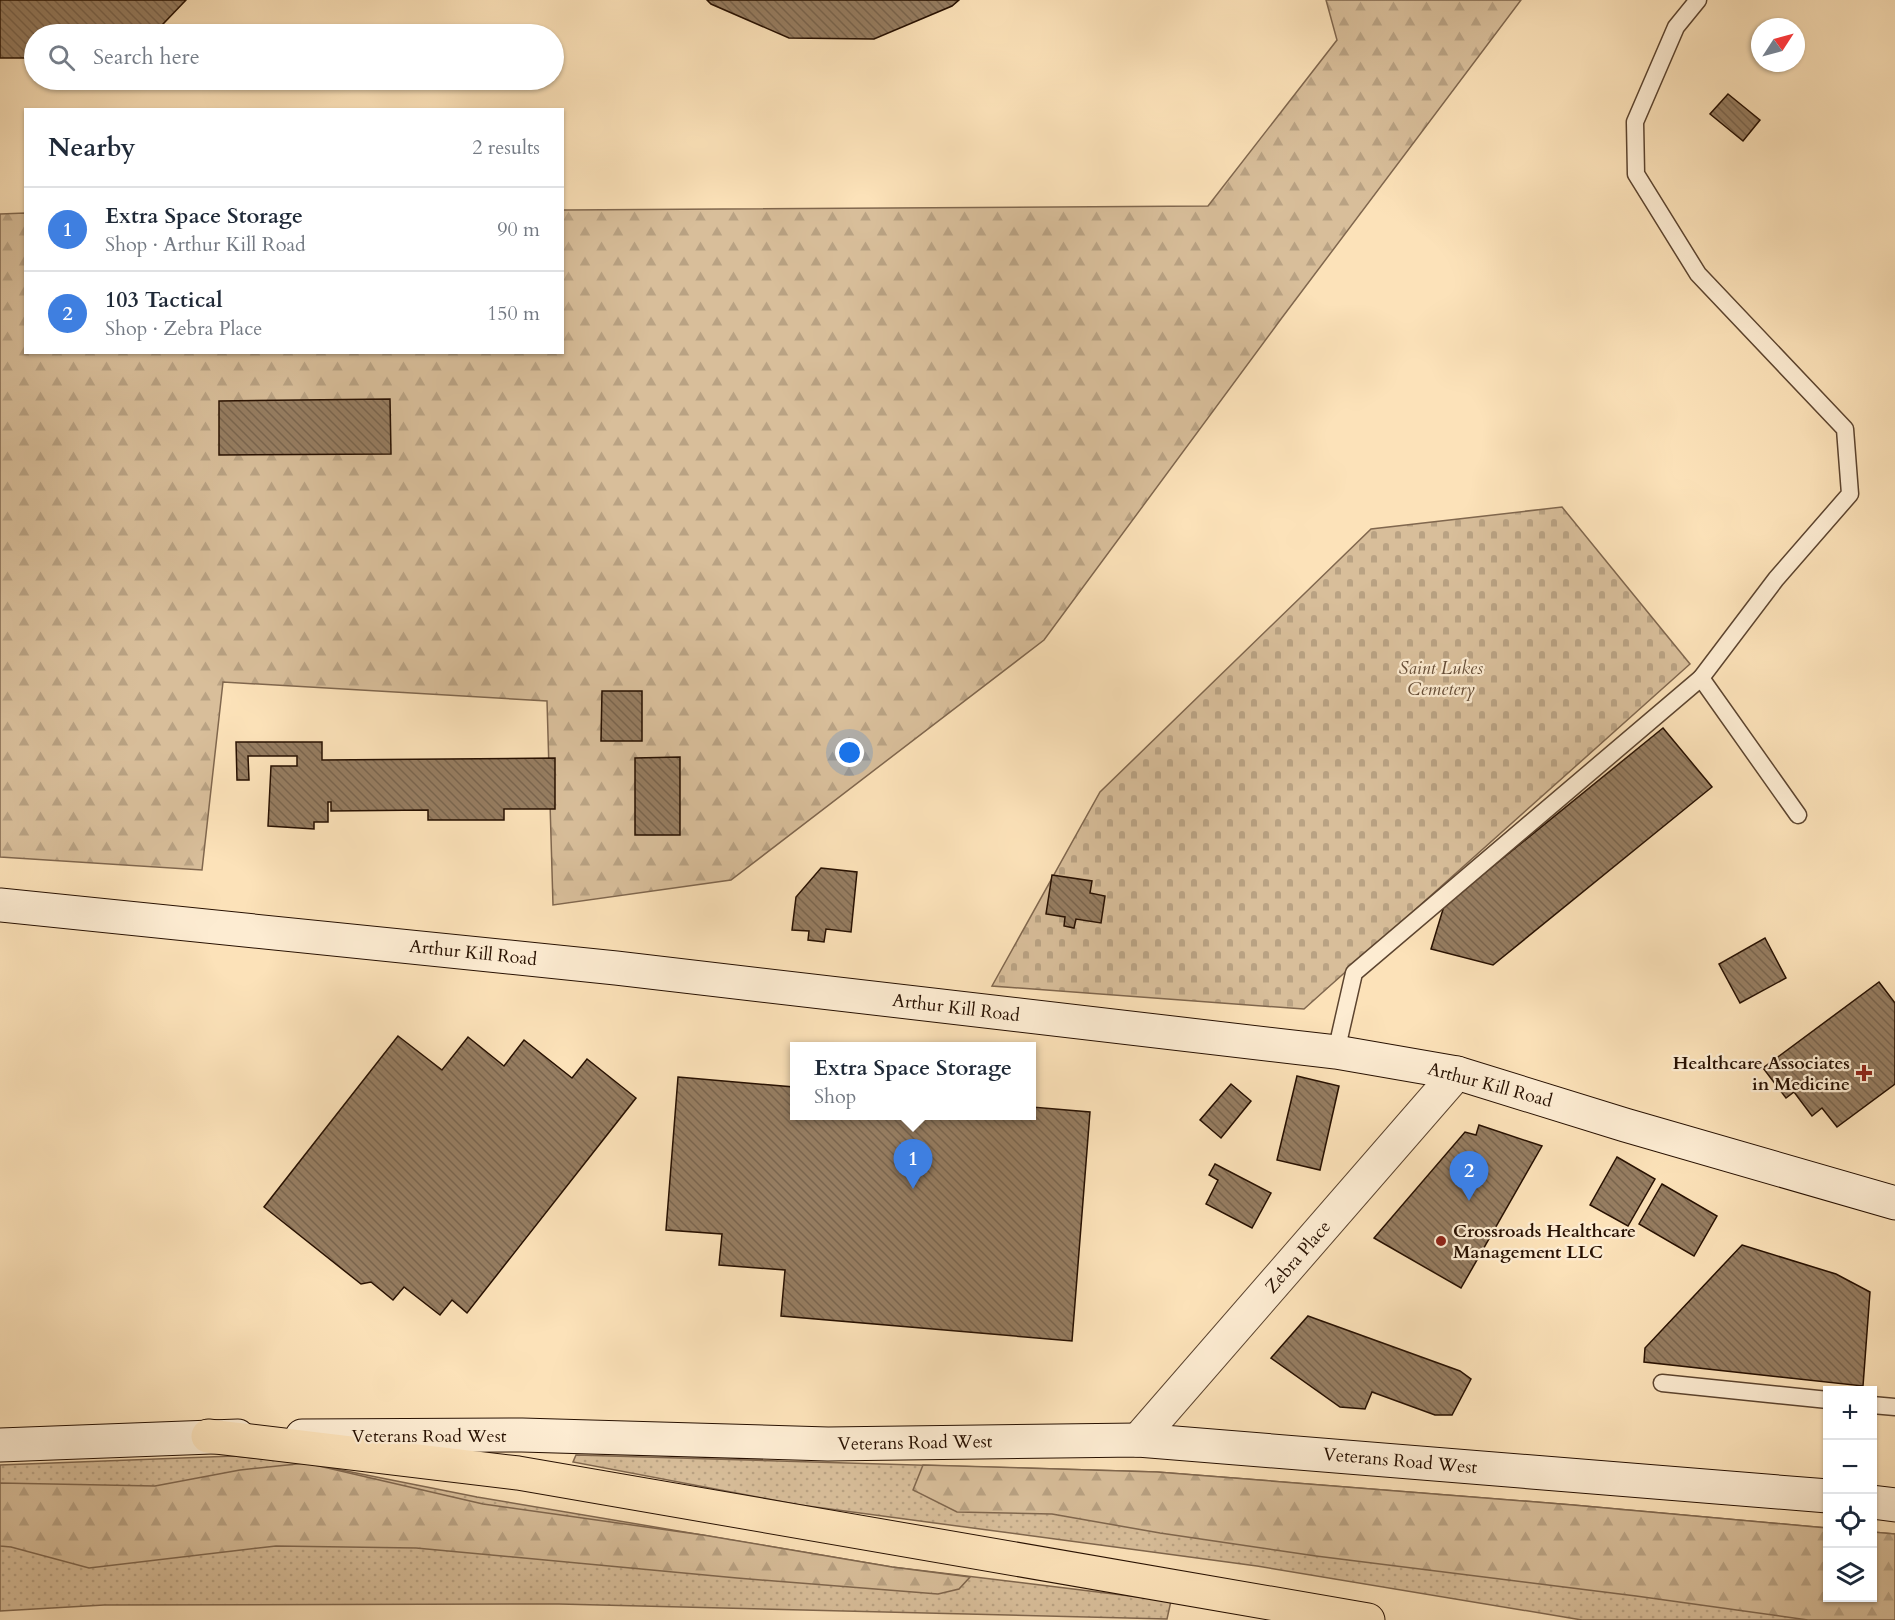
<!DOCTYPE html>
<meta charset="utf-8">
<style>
body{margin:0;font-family:Cardo,serif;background:#f6f6f7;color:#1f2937}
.controls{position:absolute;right:18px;bottom:18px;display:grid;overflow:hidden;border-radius:0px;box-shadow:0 2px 4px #0004}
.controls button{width:54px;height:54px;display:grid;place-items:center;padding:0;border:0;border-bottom:2px solid #e0e1e3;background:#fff;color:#1f2937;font:30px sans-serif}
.compass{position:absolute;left:1751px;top:18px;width:54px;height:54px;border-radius:50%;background:#fff;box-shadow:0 2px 4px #0004;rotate:54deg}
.you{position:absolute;left:850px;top:753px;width:21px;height:21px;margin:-15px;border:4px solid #fff;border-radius:50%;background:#1a73e8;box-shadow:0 0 0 9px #1a73e833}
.badge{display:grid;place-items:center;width:39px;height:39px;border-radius:50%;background:#8f2418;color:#fff;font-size:20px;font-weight:700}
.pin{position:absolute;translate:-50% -50px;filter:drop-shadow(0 2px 3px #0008)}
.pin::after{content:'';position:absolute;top:32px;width:21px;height:18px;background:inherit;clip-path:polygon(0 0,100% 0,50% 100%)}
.popup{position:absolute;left:790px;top:1042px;width:246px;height:78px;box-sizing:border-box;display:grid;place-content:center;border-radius:0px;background:#fff;filter:drop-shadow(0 2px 4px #0005);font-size:20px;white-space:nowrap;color:#747a83}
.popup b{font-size:22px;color:#1f2937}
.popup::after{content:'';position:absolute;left:50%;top:100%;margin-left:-12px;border:12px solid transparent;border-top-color:#fff}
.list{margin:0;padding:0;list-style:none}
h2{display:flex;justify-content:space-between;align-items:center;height:78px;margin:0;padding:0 24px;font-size:26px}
h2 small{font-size:20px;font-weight:400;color:#747a83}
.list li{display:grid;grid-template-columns:39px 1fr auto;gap:18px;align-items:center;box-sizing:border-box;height:84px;padding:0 24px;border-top:2px solid #e0e1e3}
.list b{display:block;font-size:22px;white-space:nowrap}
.list p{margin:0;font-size:20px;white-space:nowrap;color:#747a83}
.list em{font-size:20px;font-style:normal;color:#747a83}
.icon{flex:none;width:33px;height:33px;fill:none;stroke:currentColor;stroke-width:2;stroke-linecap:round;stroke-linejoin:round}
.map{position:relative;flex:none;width:1895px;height:1620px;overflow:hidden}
.search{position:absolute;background:#fff;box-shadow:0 2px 4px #0004;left:24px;top:24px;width:540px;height:66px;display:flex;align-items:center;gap:15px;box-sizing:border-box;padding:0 21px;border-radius:33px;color:#747a83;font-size:22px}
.panel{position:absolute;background:#fff;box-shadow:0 2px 4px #0004;left:24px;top:108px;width:540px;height:246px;border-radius:0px}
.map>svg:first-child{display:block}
.grass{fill:url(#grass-dots);stroke:#80674e;stroke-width:1.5}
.forest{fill:url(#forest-firs);stroke:#80674e;stroke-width:1.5}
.cemetery{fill:url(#cemetery-stones);stroke:#80674e;stroke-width:1.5}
.building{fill:url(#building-back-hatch);stroke:#271001;stroke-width:1.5}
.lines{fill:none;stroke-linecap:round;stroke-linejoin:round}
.lane-casing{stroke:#5c442f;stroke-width:19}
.street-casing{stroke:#5c442f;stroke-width:35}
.secondary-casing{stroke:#271001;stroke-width:35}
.highway-casing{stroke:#271001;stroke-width:35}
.lane{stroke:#fdecd2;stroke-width:16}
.street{stroke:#fdecd2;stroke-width:33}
.secondary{stroke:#fdecd2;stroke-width:33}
.highway{stroke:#fce2b9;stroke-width:33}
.poi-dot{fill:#8f2418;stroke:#fdecd2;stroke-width:2}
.labels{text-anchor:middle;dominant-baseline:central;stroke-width:4.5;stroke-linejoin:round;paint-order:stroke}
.park-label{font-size:18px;font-style:italic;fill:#654d37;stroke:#fdecd2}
.street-label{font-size:18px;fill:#271001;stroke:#fdecd2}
.poi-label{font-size:18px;font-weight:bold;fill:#271001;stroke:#fdecd2;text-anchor:end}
</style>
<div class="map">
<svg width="1895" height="1620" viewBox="0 0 1895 1620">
<defs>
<pattern id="grass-dots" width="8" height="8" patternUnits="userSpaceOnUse" patternTransform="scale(1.5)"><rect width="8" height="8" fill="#d8be9a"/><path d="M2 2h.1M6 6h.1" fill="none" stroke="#b9a283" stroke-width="1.8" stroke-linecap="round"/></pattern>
<pattern id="forest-firs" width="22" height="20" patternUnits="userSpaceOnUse" patternTransform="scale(1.5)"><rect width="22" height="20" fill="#d8be9a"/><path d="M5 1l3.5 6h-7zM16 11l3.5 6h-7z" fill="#b9a283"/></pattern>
<pattern id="cemetery-stones" width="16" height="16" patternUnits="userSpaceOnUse" patternTransform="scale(1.5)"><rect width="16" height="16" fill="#d8be9a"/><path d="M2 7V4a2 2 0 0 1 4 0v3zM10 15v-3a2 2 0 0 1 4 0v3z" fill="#b9a283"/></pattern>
<pattern id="building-back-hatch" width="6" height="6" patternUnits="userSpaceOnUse" patternTransform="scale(1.5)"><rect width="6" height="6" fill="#967d61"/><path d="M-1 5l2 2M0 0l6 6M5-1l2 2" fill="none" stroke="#7a654e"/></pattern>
</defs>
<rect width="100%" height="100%" fill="#fce2b9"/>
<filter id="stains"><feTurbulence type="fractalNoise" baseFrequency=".00333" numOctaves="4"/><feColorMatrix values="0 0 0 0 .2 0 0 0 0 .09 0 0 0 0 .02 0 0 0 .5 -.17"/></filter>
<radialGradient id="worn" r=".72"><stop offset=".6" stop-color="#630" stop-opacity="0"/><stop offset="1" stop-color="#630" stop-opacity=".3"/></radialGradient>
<g class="grass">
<path d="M576,1455l581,17 416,33 254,23 1,70h44l1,-66 22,2v86h-313l-325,-54 -457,-61 -227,-43z"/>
<path d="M234,1456l72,7 171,34 415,70 279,34 -4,18 -608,-15 -455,1 -104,6v-146z"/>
</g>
<g class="forest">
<path d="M1326,0h195l-240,319 -237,321 -313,240 -178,25 -6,-204 -324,-19 -21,188 -202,-13v-643l25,-1 1,139h536l1,-142 645,-4 129,-166z"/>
<path d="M306,1463l177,41 220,31 189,32 78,10 -11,12 -21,5 -201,-16 -321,-30 -140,-2 -187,22 -78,-21 -11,-1v-63l155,3 85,-16z"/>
<path d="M923,1465l234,7 416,33 254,23 1,70h44l1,-66 22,2v86h-87l-172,-24 -320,-40 -156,-23 -108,-19 -95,-2 -44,-22z"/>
</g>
<path class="cemetery" d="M1562,507l128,157 -386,345 -312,-23 108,-194 271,-263z"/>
<g class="building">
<path d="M0,0h186l-24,25 -22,9h-106v24h-34z"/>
<path d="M707,0h252l-7,6 -78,33 -85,-1 -78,-34z"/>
<path d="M1728,94l32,26 -17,21 -33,-27z"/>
<path d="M390,399l1,55 -172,1v-54z"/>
<path d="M602,691h40v50h-41z"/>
<path d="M1663,728l49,59 -219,178 -62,-16 13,-43z"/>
<path d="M236,742h86v18l233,-2v51h-51v11h-76v-10l-97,1v-9h-3v20h-14v7l-46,-3 3,-60h26v-10h-49l1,24h-12z"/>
<path d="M680,757v78h-45v-77z"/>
<path d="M821,868l36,4 -6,60 -25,-3 -2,13 -16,-2 1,-9 -17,-1 4,-33z"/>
<path d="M1052,875l40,6 -2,12 15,3 -4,27 -25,-4 -2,9 -10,-2 1,-9 -19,-3z"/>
<path d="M1765,938l21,40 -46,25 -21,-39z"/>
<path d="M1879,982l16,21v81l-58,43 -15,-19 -10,8 -18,-24 -8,6 -23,-30z"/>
<path d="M398,1036l44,34 26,-33 36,29 20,-26 48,38 15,-19 49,39 -169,215 -15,-13 -12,15 -36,-28 -11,13 -22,-18 -10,2 -97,-77z"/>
<path d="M1297,1076l42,10 -19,84 -43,-10z"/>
<path d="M678,1077l116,10v29h238v-9l58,5 -18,229 -291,-25 4,-46 -66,-5 3,-31 -56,-4z"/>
<path d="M1231,1084l20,17 -30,37 -21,-18z"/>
<path d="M1479,1125l63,21 -81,142 -87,-50 91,-106 11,3z"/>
<path d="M1617,1157l38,22 -27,47 -38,-21z"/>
<path d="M1215,1164l56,29 -19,35 -46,-24 12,-24 -9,-5z"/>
<path d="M1662,1184l55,32 -23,40 -55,-32z"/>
<path d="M1742,1245l94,29 34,18 -7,94 -219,-24 1,-14z"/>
<path d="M1308,1316l152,55 11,8 -19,36h-17l-63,-23 -7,17 -25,-2 -69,-49z"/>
</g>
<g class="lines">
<g class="lane-casing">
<g id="lane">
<path d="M1698,0l-22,27 -41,95 1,52 62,100 147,155 5,65 -74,85 -75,99"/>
<path d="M1336,1052l18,-79 347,-295 97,137"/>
<path d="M1662,1383l166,17"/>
<path d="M1872,1405l23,2"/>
</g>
</g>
<g class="street-casing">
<path id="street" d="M1138,1440l319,-367"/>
</g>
<g class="secondary-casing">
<g id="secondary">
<path d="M0,905l616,63 720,84 121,21 168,52 270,78"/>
<path d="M302,1436l220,-1 306,9 310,-4 690,56"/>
<path d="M0,1445l238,-9"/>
<path d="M1872,1502l23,3"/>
</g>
</g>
<g class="highway-casing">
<path id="highway" d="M208,1436l310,37 850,147"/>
</g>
<use href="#lane" class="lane"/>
<use href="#street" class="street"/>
<use href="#secondary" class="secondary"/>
<use href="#highway" class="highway"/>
</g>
<g class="poi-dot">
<path d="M1861 1064h6v6h6v6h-6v6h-6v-6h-6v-6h6z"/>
<circle cx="1441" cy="1241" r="6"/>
</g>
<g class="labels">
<g class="park-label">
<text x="1441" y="668">Saint Lukes<tspan x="1441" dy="21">Cemetery</tspan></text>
</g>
<g class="street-label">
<text transform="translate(473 953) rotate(6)">Arthur Kill Road</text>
<text transform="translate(956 1008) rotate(7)">Arthur Kill Road</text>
<text transform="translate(1490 1085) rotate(15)">Arthur Kill Road</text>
<text transform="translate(1298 1257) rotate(-49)">Zebra Place</text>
<text x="429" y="1436">Veterans Road West</text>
<text transform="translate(915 1443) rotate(-1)">Veterans Road West</text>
<text transform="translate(1400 1461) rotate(5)">Veterans Road West</text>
</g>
<g class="poi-label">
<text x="1850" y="1063">Healthcare Associates<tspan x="1850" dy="21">in Medicine</tspan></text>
<text x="1453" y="1231" text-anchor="start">Crossroads Healthcare<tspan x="1453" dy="21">Management LLC</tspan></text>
</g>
</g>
<rect width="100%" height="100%" filter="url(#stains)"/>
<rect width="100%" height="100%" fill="url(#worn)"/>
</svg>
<div class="controls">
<button>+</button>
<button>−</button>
<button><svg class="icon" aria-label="locate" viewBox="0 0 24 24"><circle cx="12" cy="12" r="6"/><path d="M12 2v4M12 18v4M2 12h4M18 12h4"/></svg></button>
<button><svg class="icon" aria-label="layers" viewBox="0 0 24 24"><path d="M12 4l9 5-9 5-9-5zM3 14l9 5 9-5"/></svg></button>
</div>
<svg class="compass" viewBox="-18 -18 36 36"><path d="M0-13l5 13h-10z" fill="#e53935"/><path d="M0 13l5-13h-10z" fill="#747a83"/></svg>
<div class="you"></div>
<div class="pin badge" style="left:913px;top:1189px;background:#3f7fe0">1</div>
<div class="popup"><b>Extra Space Storage</b>Shop</div>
<div class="pin badge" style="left:1469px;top:1201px;background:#3f7fe0">2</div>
<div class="search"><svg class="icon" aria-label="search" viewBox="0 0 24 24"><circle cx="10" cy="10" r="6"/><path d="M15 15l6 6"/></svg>Search here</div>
<section class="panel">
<h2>Nearby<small>2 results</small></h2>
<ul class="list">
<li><span class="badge" style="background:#3f7fe0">1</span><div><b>Extra Space Storage</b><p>Shop · Arthur Kill Road</p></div><em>90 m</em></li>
<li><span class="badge" style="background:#3f7fe0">2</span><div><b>103 Tactical</b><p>Shop · Zebra Place</p></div><em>150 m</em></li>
</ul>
</section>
</div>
